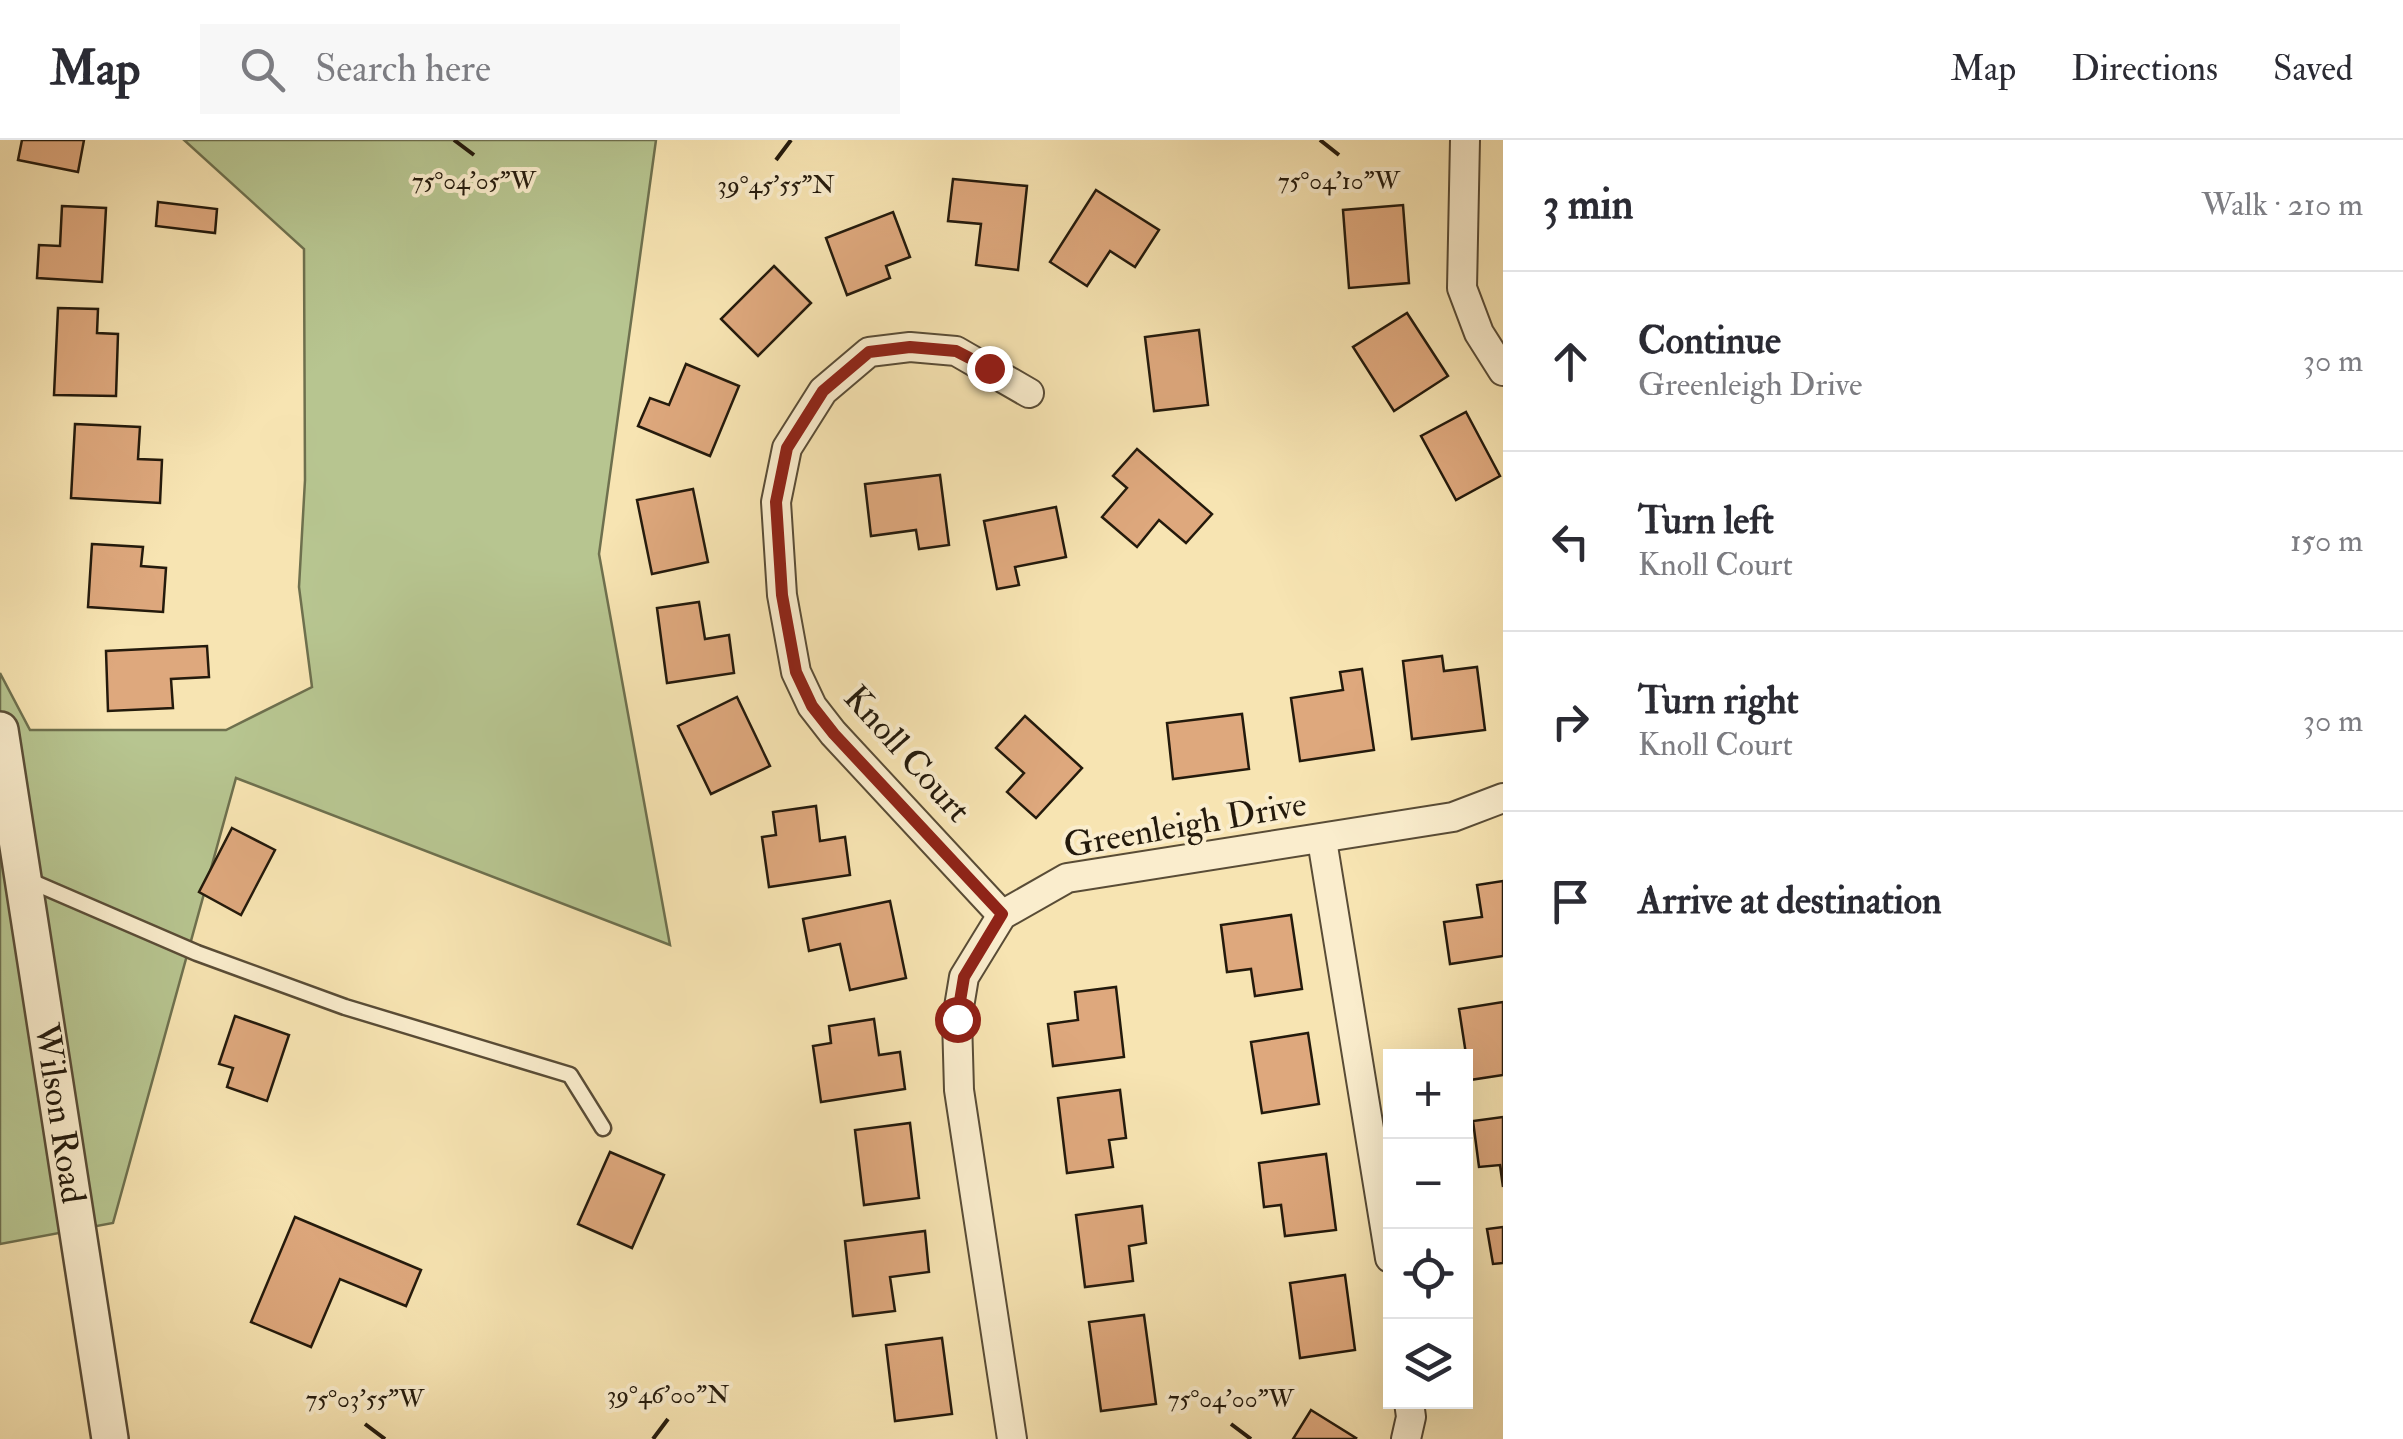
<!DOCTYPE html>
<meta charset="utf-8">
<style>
body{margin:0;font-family:"IM FELL Double Pica",serif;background:#f7f7f7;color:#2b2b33}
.controls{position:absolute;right:30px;bottom:30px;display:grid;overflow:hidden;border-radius:0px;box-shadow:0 10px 40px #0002}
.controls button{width:90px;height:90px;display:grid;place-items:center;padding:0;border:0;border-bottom:2px solid #e1e1e2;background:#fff;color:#2b2b33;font:50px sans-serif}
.stop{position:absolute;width:30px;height:30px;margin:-22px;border:8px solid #8f2418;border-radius:50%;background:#fff}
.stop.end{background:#8f2418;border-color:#fff;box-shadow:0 2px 10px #0008}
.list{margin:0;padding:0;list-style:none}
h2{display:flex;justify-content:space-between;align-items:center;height:130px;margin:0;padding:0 40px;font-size:42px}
h2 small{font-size:32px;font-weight:400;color:#7c7c81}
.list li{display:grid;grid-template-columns:65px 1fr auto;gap:30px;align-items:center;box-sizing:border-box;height:180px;padding:0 40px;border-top:2px solid #e1e1e2}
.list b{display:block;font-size:38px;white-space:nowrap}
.list p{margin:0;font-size:32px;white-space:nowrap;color:#7c7c81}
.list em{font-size:32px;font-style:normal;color:#7c7c81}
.icon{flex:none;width:55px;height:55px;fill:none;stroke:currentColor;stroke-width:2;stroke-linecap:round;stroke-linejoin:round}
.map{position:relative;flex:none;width:1503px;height:1299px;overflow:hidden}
header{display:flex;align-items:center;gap:60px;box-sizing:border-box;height:140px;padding:0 50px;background:#fff;border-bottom:2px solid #e1e1e2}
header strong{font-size:48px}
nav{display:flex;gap:55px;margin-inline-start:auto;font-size:35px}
.search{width:700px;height:90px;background:#f7f7f7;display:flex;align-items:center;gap:25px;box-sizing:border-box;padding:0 35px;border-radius:0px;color:#7c7c81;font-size:38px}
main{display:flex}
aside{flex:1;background:#fff}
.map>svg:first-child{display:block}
.green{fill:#b7c590;stroke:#6e704e;stroke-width:2.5}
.building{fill:#dea87d;stroke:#241a0c;stroke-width:2.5}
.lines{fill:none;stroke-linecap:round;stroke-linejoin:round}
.service-casing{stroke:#594c36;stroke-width:19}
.minor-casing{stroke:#594c36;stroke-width:32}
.tertiary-casing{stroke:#594c36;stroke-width:40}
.service{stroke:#faedcd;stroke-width:14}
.minor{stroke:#faedcd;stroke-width:28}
.tertiary{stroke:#faedcd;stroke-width:35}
.route{stroke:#8f2418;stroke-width:12}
.ticks{fill:none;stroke:#241a0c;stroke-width:4}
.labels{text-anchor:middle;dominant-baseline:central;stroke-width:8;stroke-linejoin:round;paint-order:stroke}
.street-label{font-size:35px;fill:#241a0c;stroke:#faedcd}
.ticks-label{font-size:25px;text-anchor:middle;fill:#241a0c;stroke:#faedcd;stroke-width:8;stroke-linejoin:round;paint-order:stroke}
</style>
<header>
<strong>Map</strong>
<div class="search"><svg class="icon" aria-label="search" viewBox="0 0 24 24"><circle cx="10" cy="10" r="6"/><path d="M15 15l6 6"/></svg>Search here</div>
<nav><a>Map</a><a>Directions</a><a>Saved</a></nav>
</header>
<main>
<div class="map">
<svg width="1503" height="1299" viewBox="0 0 1503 1299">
<rect width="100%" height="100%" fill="#f7e4b2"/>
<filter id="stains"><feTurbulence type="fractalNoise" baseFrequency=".002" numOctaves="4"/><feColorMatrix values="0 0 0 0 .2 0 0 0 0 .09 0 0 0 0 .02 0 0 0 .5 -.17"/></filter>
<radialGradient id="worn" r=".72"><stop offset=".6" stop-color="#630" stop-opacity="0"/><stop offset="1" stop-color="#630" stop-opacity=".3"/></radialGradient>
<path class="green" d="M184,0h472l-57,414 71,391 -434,-167 -123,445 -113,21v-571l30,57h196l86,-43 -13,-100 6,-107 -1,-231z"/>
<g class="building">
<path d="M22,0h62l-6,32 -60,-12z"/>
<path d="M953,39l74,7 -9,84 -42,-5 5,-41 -33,-3z"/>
<path d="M1096,50l63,40 -24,37 -25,-16 -23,35 -37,-24z"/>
<path d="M158,62l59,7 -2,24 -59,-7z"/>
<path d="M1403,65l6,78 -60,5 -6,-78z"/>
<path d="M62,66l44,2 -4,74 -65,-4 2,-33 21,1z"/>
<path d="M893,72l17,45 -24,9 4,12 -43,17 -21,-57z"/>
<path d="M774,126l37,37 -53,53 -37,-37z"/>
<path d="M58,168l40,1 -1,24 21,1 -2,62 -62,-1z"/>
<path d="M1407,173l41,63 -54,35 -41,-64z"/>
<path d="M1199,190l9,75 -54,6 -9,-74z"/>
<path d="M686,224l53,22 -29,70 -72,-30 12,-28 19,7z"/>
<path d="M1466,272l34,64 -44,24 -35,-64z"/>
<path d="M75,284l65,3 -2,32 24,1 -2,43 -89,-5z"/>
<path d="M1137,309l75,65 -26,29 -27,-23 -22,27 -35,-30 25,-29 -14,-12z"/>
<path d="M940,335l9,70 -30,4 -3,-19 -45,6 -6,-52z"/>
<path d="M693,349l15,73 -56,12 -15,-74z"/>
<path d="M1056,367l10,50 -51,10 4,18 -22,4 -13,-68z"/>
<path d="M92,404l51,3 -2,19 25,2 -3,44 -75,-5z"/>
<path d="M699,462l6,37 24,-4 5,38 -67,10 -10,-75z"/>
<path d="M207,506l2,31 -38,2 2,29 -65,3 -2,-60z"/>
<path d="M1442,516l2,15 33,-4 8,63 -73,9 -9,-78z"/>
<path d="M1362,529l12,81 -74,11 -9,-63 52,-8 -3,-18z"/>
<path d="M737,557l33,69 -59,28 -33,-68z"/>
<path d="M1242,574l7,55 -76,10 -6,-56z"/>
<path d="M1025,576l57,52 -46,50 -29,-26 17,-19 -28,-25z"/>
<path d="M816,666l4,35 25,-4 5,38 -81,12 -7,-50 14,-2 -3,-23z"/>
<path d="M232,688l43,22 -34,65 -42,-23z"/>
<path d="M1503,741v75l-53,8 -6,-42 38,-5 -5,-32z"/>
<path d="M890,761l16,77 -56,12 -10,-46 -31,7 -6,-32z"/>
<path d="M1291,775l11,74 -47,7 -4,-27 -24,3 -6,-47z"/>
<path d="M1116,847l8,70 -71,9 -5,-42 30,-4 -3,-28z"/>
<path d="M1503,862v73l-33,5 -11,-71z"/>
<path d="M235,876l54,19 -22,66 -40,-14 6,-19 -14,-4z"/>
<path d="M874,879l5,36 21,-3 5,37 -84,13 -8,-56 18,-3 -2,-17z"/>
<path d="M1308,893l11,71 -57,9 -11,-71z"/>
<path d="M1120,950l6,48 -17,2 4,27 -46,6 -9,-75z"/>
<path d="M1503,977v70l-3,-22 -21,2 -6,-46z"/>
<path d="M910,983l9,75 -55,7 -9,-75z"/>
<path d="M610,1012l54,23 -32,73 -54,-24z"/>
<path d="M1326,1014l10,76 -51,6 -4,-31 -17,2 -5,-44z"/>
<path d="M1142,1066l4,37 -17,3 4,35 -48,6 -9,-72z"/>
<path d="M295,1077l126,53 -15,36 -66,-27 -29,68 -60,-25z"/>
<path d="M1503,1087v36l-10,1 -6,-35z"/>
<path d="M925,1091l4,41 -39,5 5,34 -42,5 -8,-75z"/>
<path d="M1345,1135l10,75 -55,8 -10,-75z"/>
<path d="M1144,1175l12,89 -55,7 -12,-89z"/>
<path d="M942,1198l10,76 -57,7 -9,-76z"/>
<path d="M1311,1270l45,28 -1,1h-62z"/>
</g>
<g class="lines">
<g class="service-casing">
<path id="service" d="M28,740l169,73 148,54 225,68 33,53"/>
</g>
<g class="minor-casing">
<g id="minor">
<path d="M1465,0l-3,148 17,45 24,38"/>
<path d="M1322,700l68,418"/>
<path d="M1002,775l-169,-182 -21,-27 -16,-34 -14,-77 -6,-93 11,-54 36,-57 46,-39 41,-5 46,4 73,42"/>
<path d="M1012,1299l-53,-349 -2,-71 7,-42 38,-62 65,-37 386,-61 50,-19"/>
<path d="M1406,1299l5,-22 -2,-15"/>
</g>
</g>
<g class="tertiary-casing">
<g id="tertiary">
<path id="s1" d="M0,590l110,709"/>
</g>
</g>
<use href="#service" class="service"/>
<use href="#minor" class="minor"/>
<use href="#tertiary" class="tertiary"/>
</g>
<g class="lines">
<path class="route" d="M957,879l7,-42 38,-63 -168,-180 -22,-28 -16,-34 -14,-77 -6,-93 11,-54 36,-57 46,-39 41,-5 46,4 33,17"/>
</g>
<path class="ticks" d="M454,0l20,15M1320,0l19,15M776,20l15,-20M365,1284l20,15M1231,1284l20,15M653,1299l15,-20"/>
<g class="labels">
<g class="street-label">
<text transform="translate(907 614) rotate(48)">Knoll Court</text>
<text transform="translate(1185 685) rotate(-10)">Greenleigh Drive</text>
<text stroke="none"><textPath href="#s1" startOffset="388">Wilson Road</textPath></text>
</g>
</g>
<g class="ticks-label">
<text x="474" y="49">75°04'05"W</text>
<text x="1339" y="49">75°04'10"W</text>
<text x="776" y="53">39°45'55"N</text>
<text x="668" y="1263">39°46'00"N</text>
<text x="365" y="1267">75°03'55"W</text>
<text x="1231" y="1267">75°04'00"W</text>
</g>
<rect width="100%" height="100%" filter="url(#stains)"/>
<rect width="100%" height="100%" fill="url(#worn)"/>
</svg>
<div class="controls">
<button>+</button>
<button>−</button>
<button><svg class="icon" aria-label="locate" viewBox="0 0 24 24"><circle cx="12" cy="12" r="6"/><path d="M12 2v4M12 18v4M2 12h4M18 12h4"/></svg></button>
<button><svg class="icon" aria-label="layers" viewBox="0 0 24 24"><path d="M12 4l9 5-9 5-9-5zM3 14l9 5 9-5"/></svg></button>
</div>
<div class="stop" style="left:957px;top:879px"></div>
<div class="stop end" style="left:989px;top:228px"></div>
</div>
<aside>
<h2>3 min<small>Walk · 210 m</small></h2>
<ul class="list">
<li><svg class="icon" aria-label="ahead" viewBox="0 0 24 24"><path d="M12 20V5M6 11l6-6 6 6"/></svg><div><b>Continue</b><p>Greenleigh Drive</p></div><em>30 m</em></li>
<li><svg class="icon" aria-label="left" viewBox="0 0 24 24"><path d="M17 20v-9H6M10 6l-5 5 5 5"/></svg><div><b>Turn left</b><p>Knoll Court</p></div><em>150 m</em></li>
<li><svg class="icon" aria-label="right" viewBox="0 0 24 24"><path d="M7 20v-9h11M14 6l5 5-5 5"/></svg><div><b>Turn right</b><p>Knoll Court</p></div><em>30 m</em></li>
<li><svg class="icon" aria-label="arrive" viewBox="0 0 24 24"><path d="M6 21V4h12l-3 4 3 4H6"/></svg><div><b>Arrive at destination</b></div></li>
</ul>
</aside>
</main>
